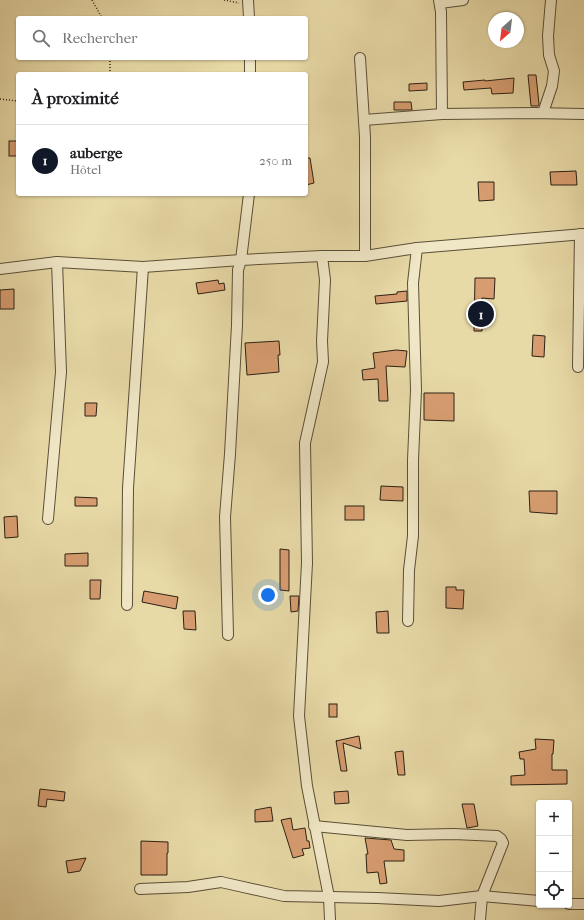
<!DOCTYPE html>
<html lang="fr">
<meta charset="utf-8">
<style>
body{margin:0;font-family:"IM FELL French Canon",serif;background:#f2f2f2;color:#202124}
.controls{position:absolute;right:12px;bottom:12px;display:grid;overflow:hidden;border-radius:4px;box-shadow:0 1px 3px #0004}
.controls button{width:36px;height:36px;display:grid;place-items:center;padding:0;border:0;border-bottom:1px solid #e0e0e0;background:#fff;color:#202124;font:20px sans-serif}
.compass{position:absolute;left:488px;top:12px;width:36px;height:36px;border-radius:50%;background:#fff;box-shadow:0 1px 3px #0004;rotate:208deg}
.you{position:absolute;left:268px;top:595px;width:14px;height:14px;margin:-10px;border:3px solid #fff;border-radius:50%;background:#1a73e8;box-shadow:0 0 0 6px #1a73e833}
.badge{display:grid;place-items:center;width:26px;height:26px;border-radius:50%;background:#111827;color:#fff;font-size:13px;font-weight:700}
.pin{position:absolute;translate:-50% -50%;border:2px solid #fff;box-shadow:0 1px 4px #0006}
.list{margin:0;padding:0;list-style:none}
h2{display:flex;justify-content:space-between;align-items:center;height:52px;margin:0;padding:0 16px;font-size:17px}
h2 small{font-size:13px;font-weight:400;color:#757577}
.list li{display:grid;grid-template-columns:26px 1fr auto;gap:12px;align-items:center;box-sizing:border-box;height:72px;padding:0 16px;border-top:1px solid #e0e0e0}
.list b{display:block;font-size:15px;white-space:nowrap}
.list p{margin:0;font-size:13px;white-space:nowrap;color:#757577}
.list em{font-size:13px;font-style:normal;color:#757577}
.icon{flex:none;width:22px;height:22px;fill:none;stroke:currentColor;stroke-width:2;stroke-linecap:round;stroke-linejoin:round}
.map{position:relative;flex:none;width:584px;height:920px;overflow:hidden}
.search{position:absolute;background:#fff;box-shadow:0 1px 3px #0004;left:16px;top:16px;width:292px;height:44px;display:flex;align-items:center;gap:10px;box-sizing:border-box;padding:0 14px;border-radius:4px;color:#757577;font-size:15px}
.panel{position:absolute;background:#fff;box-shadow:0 1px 3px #0004;left:16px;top:72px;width:292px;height:124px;border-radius:4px}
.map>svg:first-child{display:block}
.building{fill:#d79d70;stroke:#2c2113}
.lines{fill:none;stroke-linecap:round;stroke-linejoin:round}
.minor-casing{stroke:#5b4f38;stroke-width:12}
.path{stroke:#2c2113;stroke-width:1.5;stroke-dasharray:1 2;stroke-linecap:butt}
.minor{stroke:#f0e7c6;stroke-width:10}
</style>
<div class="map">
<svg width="584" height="920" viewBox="0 0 584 920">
<rect width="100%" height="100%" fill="#e8daa7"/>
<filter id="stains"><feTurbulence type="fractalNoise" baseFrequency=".005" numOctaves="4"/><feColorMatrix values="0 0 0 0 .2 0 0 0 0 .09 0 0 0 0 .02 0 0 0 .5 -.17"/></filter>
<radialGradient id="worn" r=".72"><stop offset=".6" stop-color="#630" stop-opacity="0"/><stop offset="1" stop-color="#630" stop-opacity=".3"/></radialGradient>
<g class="building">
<path d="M528,75h8l3,29 -1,2h-7z"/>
<path d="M514,78l-1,15 -21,1 -1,-6 -27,2 -1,-8 22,-2v1z"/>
<path d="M427,83v7l-18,1v-7z"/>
<path d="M394,102h17l1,8h-18z"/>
<rect x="9" y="141" width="9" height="15"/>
<path d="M306,158h4l4,25 -8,2z"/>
<path d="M576,171l1,14h-26l-1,-13z"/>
<path d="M478,182h16v18l-15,1z"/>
<path d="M475,278h20l-1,21 -12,-1v33h-8z"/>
<path d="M218,280l1,4 5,-1 1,7 -27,4 -2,-11z"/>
<path d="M14,289v20h-14v-19z"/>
<path d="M407,291v10l-31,3 -1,-8 22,-2v-2z"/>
<path d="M533,335l12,1 -1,21 -12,-1z"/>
<path d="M279,341l1,14h-2l1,17 -32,3 -2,-32z"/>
<path d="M396,350l11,1 -2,16 -19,-1 2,35h-9l-1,-22 -15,1 -1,-10 13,-2 -2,-15z"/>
<path d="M424,393h30v28l-30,-1z"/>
<path d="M85,403h12l-1,13h-11z"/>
<path d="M381,486l22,1v14l-23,-1z"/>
<path d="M529,491h28v23l-27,-2z"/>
<path d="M75,497l22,1v8h-22z"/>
<rect x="345" y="506" width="19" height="14"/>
<path d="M17,516l1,21 -13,1 -1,-21z"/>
<path d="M280,549l9,1v41l-9,-1z"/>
<path d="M88,553v13h-23v-12z"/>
<path d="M90,580h11l-1,19h-10z"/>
<path d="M446,587h10v3h8l-1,19 -17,-1z"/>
<path d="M144,591l34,6 -2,12 -34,-7z"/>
<path d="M290,596h9l-1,15 -7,1z"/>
<path d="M183,611h12l1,19 -12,-1z"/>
<path d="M388,611l1,22h-12l-1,-21z"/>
<rect x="329" y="704" width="8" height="13"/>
<path d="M359,736l2,13 -18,-6 4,28h-6l-5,-30h1h-1z"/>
<path d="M535,739l19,1 -1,14h-1v16h15v14l-56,1v-9l14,-1 -1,-16h-4l-1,-7 17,-3z"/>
<path d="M403,751l2,24h-7l-3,-23z"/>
<path d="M40,789l25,3 -1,9 -17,-2 -1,8 -8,-1z"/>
<path d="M348,791l1,12 -14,1 -1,-12z"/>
<path d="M462,804h12l4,22 -11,2z"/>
<path d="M271,807l2,14 -18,1v-12z"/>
<path d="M291,818l2,12 12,-2 2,13h2l1,7 -8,1 2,6 -11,3 -12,-38z"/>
<path d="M365,838l26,2 3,9 10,1v11h-20l3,22 -7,1 -2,-12 -11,1 -1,-19h2z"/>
<path d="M141,841l27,1v11h-1v22h-26z"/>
<path d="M86,858l-6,13 -12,2 -2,-12z"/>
</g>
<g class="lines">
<g class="minor-casing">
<g id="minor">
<path d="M248,0l1,18"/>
<path d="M439,0l2,12 1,102"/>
<path d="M440,3l23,-3"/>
<path d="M250,58v16"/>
<path d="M360,58l5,79v119"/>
<path d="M543,113l9,-27 2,-15 -5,-16 -1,-19 3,-36"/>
<path d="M364,120l78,-6 91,-1 51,1"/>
<path d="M322,256l3,24 -3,61 1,21 -18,81 2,120 -8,153 8,70 22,111 1,23"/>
<path d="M0,269l57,-7 86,5 98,-7 81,-4h43l52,-8 167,-14"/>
<path d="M578,367l2,-133"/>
<path d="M48,519l13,-147 -4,-110"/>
<path d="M127,605l1,-117 15,-221"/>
<path d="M408,621l1,-51 4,-34v-76l3,-70 -3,-107 4,-35"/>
<path d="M228,635l-3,-118 5,-63 7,-129 1,-55 3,-10 8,-66"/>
<path d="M314,826l93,9 47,-1 43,2 4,3 2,4 -21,53 -2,24"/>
<path d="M140,889l48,-2 33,-5 63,14 93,2 62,3 43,-5 57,5"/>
<path d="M569,904h15"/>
</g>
</g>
<g class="path">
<path d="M92,0l10,18"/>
<path d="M224,0l15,3"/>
<path d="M110,58v16"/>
<path d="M0,99l18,2"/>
</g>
<use href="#minor" class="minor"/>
</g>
<rect width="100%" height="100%" filter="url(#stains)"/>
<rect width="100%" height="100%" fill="url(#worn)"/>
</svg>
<div class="controls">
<button>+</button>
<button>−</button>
<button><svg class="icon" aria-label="locate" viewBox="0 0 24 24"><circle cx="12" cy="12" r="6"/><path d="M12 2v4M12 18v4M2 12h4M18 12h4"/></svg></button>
</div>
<svg class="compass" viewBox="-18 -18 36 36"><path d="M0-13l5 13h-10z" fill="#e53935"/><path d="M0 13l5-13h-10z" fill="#757577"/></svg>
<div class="you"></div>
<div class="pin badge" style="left:481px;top:314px">1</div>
<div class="search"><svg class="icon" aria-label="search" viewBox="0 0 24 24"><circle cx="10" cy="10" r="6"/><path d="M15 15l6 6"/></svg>Rechercher</div>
<section class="panel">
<h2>À proximité<small></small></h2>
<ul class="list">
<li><span class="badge">1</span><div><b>auberge</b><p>Hôtel</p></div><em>250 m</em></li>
</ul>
</section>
</div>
